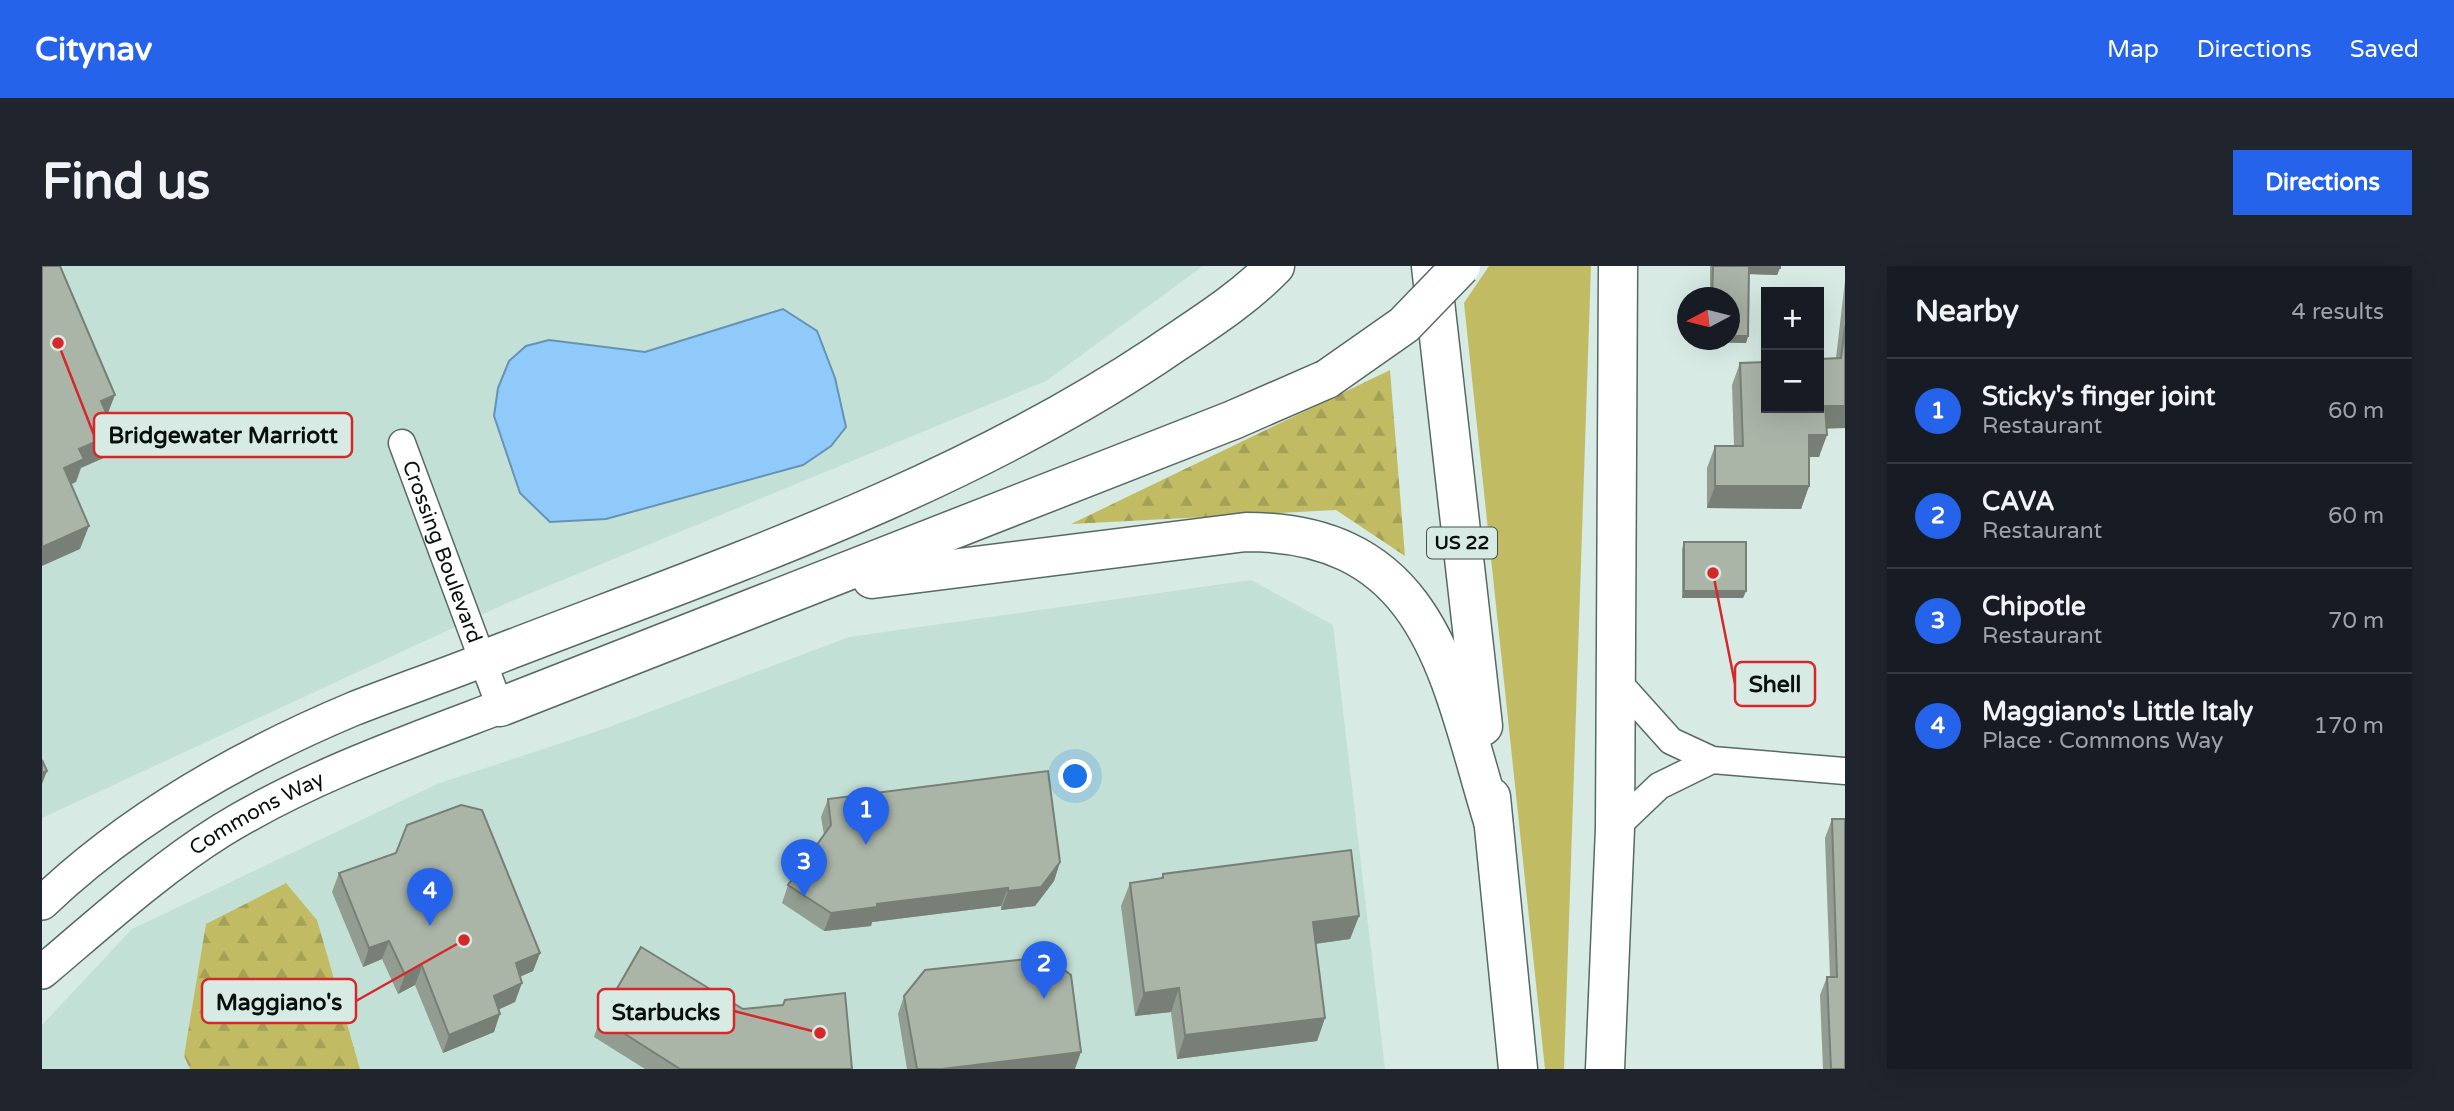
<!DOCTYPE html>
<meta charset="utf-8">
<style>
body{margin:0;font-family:"Varela Round",sans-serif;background:#20242c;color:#f1f3f6}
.controls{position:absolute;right:21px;top:21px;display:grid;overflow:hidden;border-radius:0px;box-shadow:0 7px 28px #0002}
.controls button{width:63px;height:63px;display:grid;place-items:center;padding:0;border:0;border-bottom:2px solid #363941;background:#171b24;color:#f1f3f6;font:35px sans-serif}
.compass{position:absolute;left:1635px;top:21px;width:63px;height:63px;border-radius:50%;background:#171b24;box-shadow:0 7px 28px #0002;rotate:263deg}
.you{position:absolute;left:1034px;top:511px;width:24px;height:24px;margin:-18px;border:5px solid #fff;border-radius:50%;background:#1a73e8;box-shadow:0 0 0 10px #1a73e833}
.badge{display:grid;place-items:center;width:46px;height:46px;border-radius:50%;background:#2563eb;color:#fff;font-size:23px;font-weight:700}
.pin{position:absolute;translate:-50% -58px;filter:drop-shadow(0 2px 4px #0008)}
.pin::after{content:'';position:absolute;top:37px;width:24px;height:21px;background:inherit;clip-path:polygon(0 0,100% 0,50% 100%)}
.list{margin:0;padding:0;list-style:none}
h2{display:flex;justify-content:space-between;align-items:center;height:91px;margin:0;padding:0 28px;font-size:30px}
h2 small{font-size:23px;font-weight:400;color:#9ea1a6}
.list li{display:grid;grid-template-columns:46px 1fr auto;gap:21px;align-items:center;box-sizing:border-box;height:105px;padding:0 28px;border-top:2px solid #363941}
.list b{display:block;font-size:26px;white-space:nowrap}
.list p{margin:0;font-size:23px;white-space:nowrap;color:#9ea1a6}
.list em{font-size:23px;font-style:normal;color:#9ea1a6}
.map{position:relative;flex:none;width:1803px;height:803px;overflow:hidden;border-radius:0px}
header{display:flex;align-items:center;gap:42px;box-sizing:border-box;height:98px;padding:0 35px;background:#2563eb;color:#fff}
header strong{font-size:33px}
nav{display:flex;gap:38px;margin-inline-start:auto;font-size:24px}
.intro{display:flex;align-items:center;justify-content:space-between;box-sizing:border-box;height:168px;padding:0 42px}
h1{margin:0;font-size:49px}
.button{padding:18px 32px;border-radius:0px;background:#2563eb;color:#fff;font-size:24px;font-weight:700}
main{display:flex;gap:42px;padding:0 42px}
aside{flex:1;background:#171b24;border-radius:0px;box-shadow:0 7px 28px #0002}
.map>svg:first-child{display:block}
.built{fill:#c3e0d7}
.green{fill:#c1bc64}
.forest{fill:url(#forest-firs)}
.water{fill:#8fcafb;stroke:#6692b4;stroke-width:2}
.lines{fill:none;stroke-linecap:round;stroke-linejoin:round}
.minor-casing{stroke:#576963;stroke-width:29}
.tertiary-casing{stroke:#576963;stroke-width:36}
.trunk-casing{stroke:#576963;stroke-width:41}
.minor{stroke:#fff;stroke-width:26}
.tertiary{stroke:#fff;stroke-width:33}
.trunk{stroke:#fff;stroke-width:38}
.trunk-bridge-casing{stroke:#576963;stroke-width:41;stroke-linecap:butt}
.trunk-bridge{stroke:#fff;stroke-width:38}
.wall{fill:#929c90}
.shaded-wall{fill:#777f76}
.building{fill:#aab5a8;stroke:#777f76;stroke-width:2}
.labels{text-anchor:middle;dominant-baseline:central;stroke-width:5;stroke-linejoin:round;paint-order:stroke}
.shield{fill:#d7eae4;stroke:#46514e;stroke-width:2}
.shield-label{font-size:19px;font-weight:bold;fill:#080f0d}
.street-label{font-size:21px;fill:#080f0d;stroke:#d7eae4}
.leader{fill:none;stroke:#d62828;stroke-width:2.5}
.callout-dot{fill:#d62828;stroke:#d7eae4;stroke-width:2.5}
.callout{fill:#d7eae4;stroke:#d62828;stroke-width:2.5}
.callout-label{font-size:23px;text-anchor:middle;font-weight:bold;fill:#080f0d}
</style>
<header>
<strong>Citynav</strong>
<nav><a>Map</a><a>Directions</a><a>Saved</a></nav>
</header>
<div class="intro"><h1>Find us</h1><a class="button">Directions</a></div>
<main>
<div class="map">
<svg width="1803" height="803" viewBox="0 0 1803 803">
<defs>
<pattern id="forest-firs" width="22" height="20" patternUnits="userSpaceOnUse" patternTransform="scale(1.75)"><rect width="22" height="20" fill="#c1bc64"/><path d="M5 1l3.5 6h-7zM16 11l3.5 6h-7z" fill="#a4a056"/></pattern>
</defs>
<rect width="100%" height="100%" fill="#d7eae4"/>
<g class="built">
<path d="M0,0h1161l-157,115 -539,222 -465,215z"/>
<path d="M1209,314l82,45 52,444h-1343v-44l90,-96 305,-145 164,-54 248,-93z"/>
</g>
<path class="green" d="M1447,0h102l-27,803h-19l-81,-766z"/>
<g class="forest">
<path d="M1348,104l15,186 -69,-46 -265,14z"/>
<path d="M244,617l31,37 43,149h-170l-6,-13 22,-132z"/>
</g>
<path class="water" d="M741,43l34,22 18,47 11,49 -15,19 -28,19 -197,54 -56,3 -30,-29 -26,-77 4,-28 11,-27 17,-15 23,-6 96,12z"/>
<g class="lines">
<g class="minor-casing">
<g id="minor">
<path id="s1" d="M360,177l98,264"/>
<path d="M1576,416l53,59 41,19 133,11"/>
<path d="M1573,562l44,-42 53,-26"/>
</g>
</g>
<g class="tertiary-casing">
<g id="tertiary">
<path d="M0,637c88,-84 199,-147 311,-194 43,-17 87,-32 130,-49"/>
<path id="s2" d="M0,706c58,-49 116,-102 180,-142 87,-53 183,-87 278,-123"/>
</g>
</g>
<g class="trunk-casing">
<g id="trunk">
<path d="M1389,0l52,460"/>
<path d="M830,313l374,-47c186,0 203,145 247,289"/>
<path d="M441,394c229,-89 468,-168 674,-305 41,-28 83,-53 118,-89"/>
<path d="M458,441l733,-287 94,-41"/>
<path d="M1449,531l27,272"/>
<path d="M1563,803l10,-241 3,-562"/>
</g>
</g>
<use href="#minor" class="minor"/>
<use href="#tertiary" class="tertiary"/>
<use href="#trunk" class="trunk"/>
<g class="trunk-bridge-casing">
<path id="trunk-bridge" d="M1285,113l77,-54 57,-59"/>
</g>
<use href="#trunk-bridge" class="trunk-bridge"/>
</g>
<g class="wall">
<path d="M1668,0h70l-3,9 -28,-1 -1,62 -2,7 -37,-1v-2h21v-42h-20z"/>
<path d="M1803,15v147h-19l-7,29h-10v29l-8,23 -94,-1v-40l8,-22h19l-2,-61 8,-22 96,-5z"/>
<path d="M1642,276l62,49 -3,7h-61v-49z"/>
<path d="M786,533l232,63 -6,19 -19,25 -34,4v-4l-129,16 -1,4 -47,5 -42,-28 6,-18 36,-50 -3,-18z"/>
<path d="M1790,553l13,250h-22l-3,-74 7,-18h3l-5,-139z"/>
<path d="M297,607l201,80 -7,18 -13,6 -5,25 -16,7 -5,23 -51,21 -28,-68 -17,9 -16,-35 -19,8 -31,-75z"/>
<path d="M1121,608l196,42 -9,23 -34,5 9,74 -8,23 -140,18 -6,-47 -36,4 -14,-110 9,-23 31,-5z"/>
<path d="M862,730l171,73h-168l-9,-55z"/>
<path d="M743,734l67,69h-207l-51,-32 6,-19 143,-9 40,-4z"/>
</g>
<g class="shaded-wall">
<path d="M1707,1l31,1 -3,7 -30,-1z"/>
<path d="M1688,70h18l-2,7 -37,-1 2,-2h19z"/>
<path d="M73,129l-9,23 -5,-17z"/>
<path d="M1783,140h20v22l-28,1z"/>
<path d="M73,167l-9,24 -25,11 -5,14 -20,9 8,-23 15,-19z"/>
<path d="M1767,169h18l-8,22h-18z"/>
<path d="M1673,220h94l-8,23 -94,-1z"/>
<path d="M47,260l-9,23 -38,17v-19z"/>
<path d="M1642,325h62l-3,7h-61z"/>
<path d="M5,505l-5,13v-11z"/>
<path d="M1018,596l-6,19 -19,25 -34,4 7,-19z"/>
<path d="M966,622l-7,18 -129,16 -1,4 -47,5 7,-18 46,-9z"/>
<path d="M1317,650l-9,23 -45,6 8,-23z"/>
<path d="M347,675l-7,18 -19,8 6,-19z"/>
<path d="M498,687l-7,18 -24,10 7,-18z"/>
<path d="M380,700l-7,19 -17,9 7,-19z"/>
<path d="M480,717l-7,19 -28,13 7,-19z"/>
<path d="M1137,722l-8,24 -36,4 9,-23z"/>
<path d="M458,748l-6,18 -51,21 6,-18z"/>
<path d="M1283,752l-8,23 -140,18 8,-24z"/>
<path d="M1039,786l-6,17h-133z"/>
</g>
<g class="building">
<path d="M0,0h18l55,129 -14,6 14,32 -36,16 5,10 -20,9 25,58 -47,21z"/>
<path d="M1671,0h67v2l-31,-1 -1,69h-18v-38h-18z"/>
<path d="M1803,60v80h-20l2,29h-18v51h-94v-40h28l-3,-83 26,-1v46h53v-49l22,-1z"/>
<rect x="1642" y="276" width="62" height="49"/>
<path d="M0,494l5,11 -5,2z"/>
<path d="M1006,505l12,91 -19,25 -33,4v-3l-131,16v3l-46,6 -43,-28 43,-60 -3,-26z"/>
<path d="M419,539l21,5 58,143 -24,10 6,20 -28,13 6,18 -51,21 -27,-69 -17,9 -16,-34 -20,7 -30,-75 57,-20 11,-28z"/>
<path d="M1790,553h13v250h-14l-4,-92h10z"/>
<path d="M1309,584l8,66 -46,6 12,96 -140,17 -6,-47 -35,5 -14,-110 33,-5v-4z"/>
<path d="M599,681l102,62 40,-4 2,-5 60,-7 7,76h-172l-80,-51z"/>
<path d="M1005,691l24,18 10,77 -139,17h-25l-13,-73 21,-26z"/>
</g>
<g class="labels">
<rect class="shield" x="1385" y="261.5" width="70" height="31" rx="5"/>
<g class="shield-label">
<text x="1420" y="277">US 22</text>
</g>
<g class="street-label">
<text stroke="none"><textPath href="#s1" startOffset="116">Crossing Boulevard</textPath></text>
<text stroke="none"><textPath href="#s2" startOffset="268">Commons Way</textPath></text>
</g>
</g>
<path class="leader" d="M16 77L52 169M1671 307L1693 418M422 674L314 735M778 767L692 745"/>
<g class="callout-dot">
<circle cx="16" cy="77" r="7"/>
<circle cx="1671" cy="307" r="7"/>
<circle cx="422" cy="674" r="7"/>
<circle cx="778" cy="767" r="7"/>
</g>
<g class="callout">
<rect x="52" y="147" width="258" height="44" rx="7"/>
<rect x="1693" y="396" width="80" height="44" rx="7"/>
<rect x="160" y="713" width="154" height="44" rx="7"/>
<rect x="556" y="723" width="136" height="44" rx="7"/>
</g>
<g class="callout-label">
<text x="181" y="177">Bridgewater Marriott</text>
<text x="1733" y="426">Shell</text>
<text x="237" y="744">Maggiano's</text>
<text x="624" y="754">Starbucks</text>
</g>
</svg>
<div class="controls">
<button>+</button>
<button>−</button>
</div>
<svg class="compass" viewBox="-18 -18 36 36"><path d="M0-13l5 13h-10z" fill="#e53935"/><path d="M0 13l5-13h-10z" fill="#9ea1a6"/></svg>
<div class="you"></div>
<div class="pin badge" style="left:824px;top:579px">1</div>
<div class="pin badge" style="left:1002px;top:733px">2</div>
<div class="pin badge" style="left:762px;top:631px">3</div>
<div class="pin badge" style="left:388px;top:660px">4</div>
</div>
<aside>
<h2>Nearby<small>4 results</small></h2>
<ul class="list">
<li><span class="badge">1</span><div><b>Sticky's finger joint</b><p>Restaurant</p></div><em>60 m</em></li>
<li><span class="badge">2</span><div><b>CAVA</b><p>Restaurant</p></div><em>60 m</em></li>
<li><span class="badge">3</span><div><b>Chipotle</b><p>Restaurant</p></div><em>70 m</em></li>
<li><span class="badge">4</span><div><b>Maggiano's Little Italy</b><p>Place · Commons Way</p></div><em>170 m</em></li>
</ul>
</aside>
</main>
